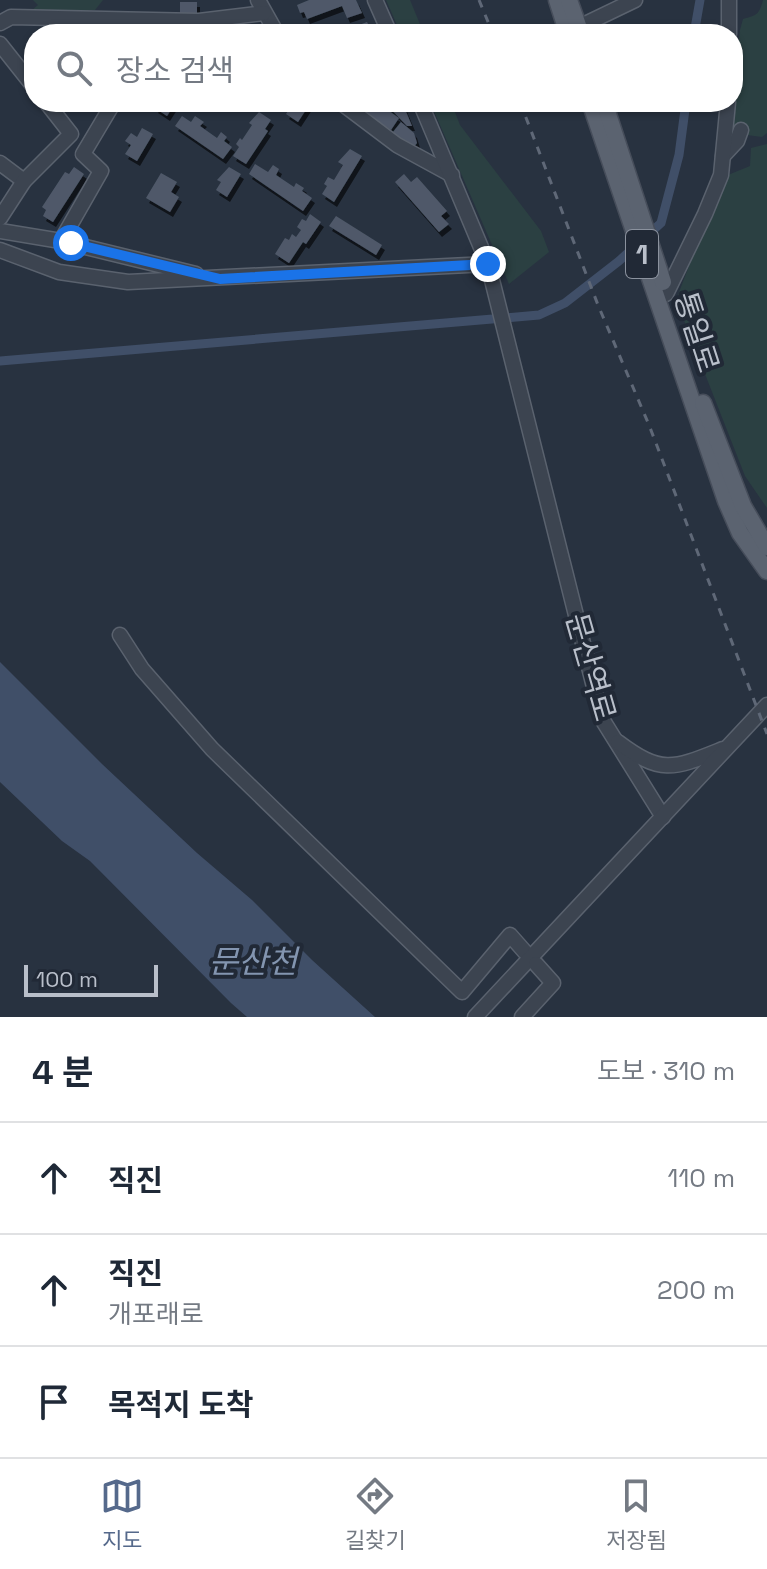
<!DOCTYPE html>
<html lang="ko">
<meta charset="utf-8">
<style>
body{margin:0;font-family:"Space Grotesk","Noto Sans KR",sans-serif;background:#f6f6f7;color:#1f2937}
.scale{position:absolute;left:24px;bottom:20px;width:134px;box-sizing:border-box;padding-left:8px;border:4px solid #b9bfca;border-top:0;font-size:22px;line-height:28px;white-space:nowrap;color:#b9bfca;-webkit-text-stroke:6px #212936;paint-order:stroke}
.stop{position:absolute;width:24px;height:24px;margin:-18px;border:6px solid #1a73e8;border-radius:50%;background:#fff}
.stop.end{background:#1a73e8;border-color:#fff;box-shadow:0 2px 8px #0008}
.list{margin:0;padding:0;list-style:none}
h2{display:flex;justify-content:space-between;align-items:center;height:104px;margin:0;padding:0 32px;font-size:34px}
h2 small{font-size:26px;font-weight:400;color:#747a83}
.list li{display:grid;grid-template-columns:52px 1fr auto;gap:24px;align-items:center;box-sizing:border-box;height:112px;padding:0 32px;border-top:2px solid #e0e1e3}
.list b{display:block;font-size:30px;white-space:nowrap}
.list p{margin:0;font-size:26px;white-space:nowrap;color:#747a83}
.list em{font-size:26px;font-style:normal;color:#747a83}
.icon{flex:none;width:44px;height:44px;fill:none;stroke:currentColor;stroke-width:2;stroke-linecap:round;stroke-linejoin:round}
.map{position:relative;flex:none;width:767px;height:1017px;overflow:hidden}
.search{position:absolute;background:#fff;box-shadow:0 2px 6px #0004;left:24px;right:24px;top:24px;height:88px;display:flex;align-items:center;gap:20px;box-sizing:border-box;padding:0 28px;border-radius:32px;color:#747a83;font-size:30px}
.sheet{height:440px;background:#fff}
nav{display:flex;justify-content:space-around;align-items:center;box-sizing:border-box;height:112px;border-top:2px solid #e0e1e3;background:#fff;font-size:22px;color:#747a83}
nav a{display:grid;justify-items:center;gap:4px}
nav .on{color:#55698b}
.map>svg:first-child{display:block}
.green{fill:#2b4042}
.water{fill:#404f68}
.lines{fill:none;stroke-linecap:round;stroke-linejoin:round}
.canal{stroke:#404f68;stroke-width:9}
.building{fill:#4f5969;filter:url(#shadow)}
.minor-casing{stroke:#5a626e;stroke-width:17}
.major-casing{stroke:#464d5a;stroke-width:19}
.minor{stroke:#3c4450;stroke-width:14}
.major{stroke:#5b6370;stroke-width:16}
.rail{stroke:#5f6877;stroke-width:3;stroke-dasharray:8 8;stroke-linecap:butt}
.route{stroke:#1a73e8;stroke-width:10}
.labels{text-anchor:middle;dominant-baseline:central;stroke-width:8;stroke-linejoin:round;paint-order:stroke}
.shield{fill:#212936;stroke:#8b929e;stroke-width:2}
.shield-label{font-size:28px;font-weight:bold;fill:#b9bfca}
.street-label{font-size:30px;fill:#b9bfca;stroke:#212936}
.water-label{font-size:32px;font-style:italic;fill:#8395b0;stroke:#212936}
</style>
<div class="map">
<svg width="767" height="1017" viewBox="0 0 767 1017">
<defs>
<filter id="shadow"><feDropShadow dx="3" dy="5" stdDeviation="0" flood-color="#0009"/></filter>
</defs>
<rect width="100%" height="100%" fill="#283240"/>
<g class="green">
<path d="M33,0h70l-8,10 -55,4 -8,-4 6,-5z"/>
<path d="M386,0h24l14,34h-23z"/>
<path d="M763,0h4v133l-5,4 -15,-2 -18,1 11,-106 3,-11c14,-4 16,-4 20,-19z"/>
<path d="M430,102h21l9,23 81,106 8,21 -40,32z"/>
<path d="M767,144v364l-22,-32 -69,-176 47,-123 27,-11 1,-18z"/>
</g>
<path class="water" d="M0,662l102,102 95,89 55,47 60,60 63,57h-128l-16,-14 -141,-142 -28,-20 -62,-59z"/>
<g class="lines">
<g class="canal">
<path d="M694,34l6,-34"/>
<path d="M0,361l539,-46 26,-12 54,-42 42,-38 18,-68 7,-53"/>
</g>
</g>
<g class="building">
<path d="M309,0h47l6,13 -15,5 -5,-12 -35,13 -3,-7 -4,1 -3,-8z"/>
<rect x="180" y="2" width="17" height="12"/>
<path d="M367,22l6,12h-25l-2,-4z"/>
<path d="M159,102h17l-9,14 -12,-8z"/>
<path d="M287,102h24l-13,20 -12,-8 6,-9z"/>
<path d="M370,102h6l23,16 -8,12 -27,-18z"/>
<path d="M384,102h18l10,24h-5z"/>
<path d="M259,112l12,8 -6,9 3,2 -22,33 -13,-8 6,-9 -3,-3 4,-6 2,2 10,-15 -3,-2z"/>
<path d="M182,116l9,6 4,-6 9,6 -4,4 17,12 4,-6 6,5 -3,4 8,6 -9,12 -48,-33z"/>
<path d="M401,122l13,11 3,10 -5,6 -19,-17z"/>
<path d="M142,128l11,6 -16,27 -12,-7 6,-9 -6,-4 6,-8 6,4z"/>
<path d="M350,149l12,7 -28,46 -12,-8 5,-8 -3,-2 4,-7 6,3 9,-15 -5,-3z"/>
<path d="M255,164l13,8 5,-7 6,4 -3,6 18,12 2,-4 8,5 -2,3 10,7 -9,13 -54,-37z"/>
<path d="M74,167l10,7 -31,48 -10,-6 3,-6 -4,-3 23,-35 4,2z"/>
<path d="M229,167l12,7 -14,23 -11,-7 5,-8 -4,-2z"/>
<path d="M161,173l16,9 -6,10 8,5 -9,15 -24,-14z"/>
<path d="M404,174l7,8 6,-5 30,34 -6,5 8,8 -10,8 -44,-50z"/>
<path d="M310,214l11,8 -15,22 -3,-2 -14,21 -14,-9 10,-16 4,2 3,-6 4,3 5,-7 -4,-3 5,-8 4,2z"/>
<path d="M336,216l46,29 -6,10 -47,-29z"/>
</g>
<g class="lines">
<g class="minor-casing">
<g id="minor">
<path d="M258,0l19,34"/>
<path d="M375,0l15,34"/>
<path d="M0,23l11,-6 188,4 65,-8"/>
<path d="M579,27l56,-27"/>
<path d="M729,34v-34"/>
<path d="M0,44l34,43"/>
<path d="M340,102l57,43 55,30"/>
<path d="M420,102l68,162 114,455 61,98"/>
<path d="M723,156l14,-15 4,-11"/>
<path d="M0,163l24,18"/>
<path d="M0,218l24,-37 47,-47 -25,-32"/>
<path d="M0,231l61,10 135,33"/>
<path d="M61,241l40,-70 -18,-17 31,-52"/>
<path d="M0,250l59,22 69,10 360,-18"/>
<path d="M666,294l39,-80 16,-39 7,-73"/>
<path d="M120,635l22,34 70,80 250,243 48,-57 15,17"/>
<path d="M618,742c44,33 55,27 105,7"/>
<path d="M475,1017l292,-312"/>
<path d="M522,1017l31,-34 -17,-19"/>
</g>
</g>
<g class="major-casing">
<g id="major">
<path d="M557,0l11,34"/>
<path d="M569,0l12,34"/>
<path d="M590,102l136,399 14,32 27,38"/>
<path d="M604,102l59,180"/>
<path d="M703,403l40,103 24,41"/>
</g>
</g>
<use href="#minor" class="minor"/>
<use href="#major" class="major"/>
<g class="rail">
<path d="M479,0l14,34"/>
<path d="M520,102l78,203 51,120 118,309"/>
</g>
</g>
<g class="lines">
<path class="route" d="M71,243l149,36 268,-15"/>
</g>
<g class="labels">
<rect class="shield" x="626" y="230" width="32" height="48" rx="6"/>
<g class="shield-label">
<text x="642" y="254">1</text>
</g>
<g class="street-label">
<text transform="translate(697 332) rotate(72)">통일로</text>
<text transform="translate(591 667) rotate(74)">문산역로</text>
</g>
<g class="water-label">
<text x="253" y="962">문산천</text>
</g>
</g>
</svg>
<div class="scale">100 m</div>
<div class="stop" style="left:71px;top:243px"></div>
<div class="stop end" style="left:488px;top:264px"></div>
<div class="search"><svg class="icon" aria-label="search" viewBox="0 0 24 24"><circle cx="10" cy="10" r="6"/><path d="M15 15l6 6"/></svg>장소 검색</div>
</div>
<section class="sheet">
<h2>4 분<small>도보 · 310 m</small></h2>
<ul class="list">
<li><svg class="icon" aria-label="ahead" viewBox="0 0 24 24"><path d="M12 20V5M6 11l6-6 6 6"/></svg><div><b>직진</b></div><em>110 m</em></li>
<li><svg class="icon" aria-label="ahead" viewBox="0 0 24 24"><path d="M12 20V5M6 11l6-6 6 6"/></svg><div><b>직진</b><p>개포래로</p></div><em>200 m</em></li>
<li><svg class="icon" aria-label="arrive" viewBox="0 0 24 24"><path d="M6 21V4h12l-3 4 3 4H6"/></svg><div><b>목적지 도착</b></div></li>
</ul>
</section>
<nav>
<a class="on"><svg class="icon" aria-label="map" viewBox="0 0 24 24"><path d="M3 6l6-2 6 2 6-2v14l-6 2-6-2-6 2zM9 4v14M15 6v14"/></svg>지도</a>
<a><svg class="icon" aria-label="directions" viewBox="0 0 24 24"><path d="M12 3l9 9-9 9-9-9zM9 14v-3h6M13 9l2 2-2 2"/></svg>길찾기</a>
<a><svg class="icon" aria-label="saved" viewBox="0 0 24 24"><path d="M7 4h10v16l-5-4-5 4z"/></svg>저장됨</a>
</nav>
